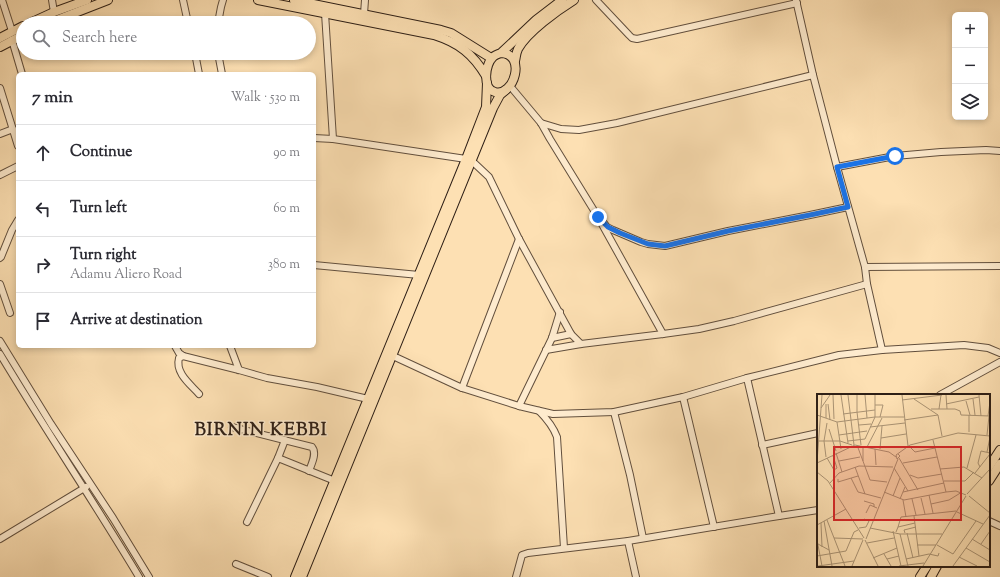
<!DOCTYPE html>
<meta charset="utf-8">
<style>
body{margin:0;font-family:"Sorts Mill Goudy",serif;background:#f7f7f7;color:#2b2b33}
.controls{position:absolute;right:12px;top:12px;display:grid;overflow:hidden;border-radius:6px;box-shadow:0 2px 6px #0003}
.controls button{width:36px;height:36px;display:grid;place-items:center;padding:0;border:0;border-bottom:1px solid #e1e1e2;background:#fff;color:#2b2b33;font:20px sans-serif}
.stop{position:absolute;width:12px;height:12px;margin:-9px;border:3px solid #1a73e8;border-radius:50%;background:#fff}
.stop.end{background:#1a73e8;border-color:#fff;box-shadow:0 1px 4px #0008}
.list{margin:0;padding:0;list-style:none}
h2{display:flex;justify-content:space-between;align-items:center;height:52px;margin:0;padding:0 16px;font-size:17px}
h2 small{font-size:13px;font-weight:400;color:#7c7c81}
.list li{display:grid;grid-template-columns:26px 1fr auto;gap:12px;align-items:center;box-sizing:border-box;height:56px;padding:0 16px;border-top:1px solid #e1e1e2}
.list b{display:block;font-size:15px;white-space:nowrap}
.list p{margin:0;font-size:13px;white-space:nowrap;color:#7c7c81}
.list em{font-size:13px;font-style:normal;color:#7c7c81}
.icon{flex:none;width:22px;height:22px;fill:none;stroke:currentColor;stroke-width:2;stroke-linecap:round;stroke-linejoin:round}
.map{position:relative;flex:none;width:1000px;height:577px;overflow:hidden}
.search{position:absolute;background:#fff;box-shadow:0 2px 6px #0003;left:16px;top:16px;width:300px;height:44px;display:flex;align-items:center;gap:10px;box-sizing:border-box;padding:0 14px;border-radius:22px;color:#7c7c81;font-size:15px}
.panel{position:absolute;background:#fff;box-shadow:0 2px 6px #0003;left:16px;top:72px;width:300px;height:276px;border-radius:6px}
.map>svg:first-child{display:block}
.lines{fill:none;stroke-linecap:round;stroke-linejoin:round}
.minor-casing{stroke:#624f3d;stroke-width:8}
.major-casing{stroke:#2e1f16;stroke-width:10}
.minor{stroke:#feebce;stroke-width:6}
.major{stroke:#fde0b3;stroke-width:8}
.route{stroke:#1a73e8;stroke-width:5}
.labels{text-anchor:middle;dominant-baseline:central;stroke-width:3;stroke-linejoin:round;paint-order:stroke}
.district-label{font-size:18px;font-weight:bold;letter-spacing:1px;fill:#2e1f16;stroke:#feebce}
.inset-road{fill:none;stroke:#aa9374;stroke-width:1}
.view{fill:#d62828;fill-opacity:0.15;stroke:#d62828;stroke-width:2}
.inset-edge{fill:none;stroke:#2e1f16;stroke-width:2}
</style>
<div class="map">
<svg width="1000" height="577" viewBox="0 0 1000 577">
<rect width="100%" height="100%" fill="#fde0b3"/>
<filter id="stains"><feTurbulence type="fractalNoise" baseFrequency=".005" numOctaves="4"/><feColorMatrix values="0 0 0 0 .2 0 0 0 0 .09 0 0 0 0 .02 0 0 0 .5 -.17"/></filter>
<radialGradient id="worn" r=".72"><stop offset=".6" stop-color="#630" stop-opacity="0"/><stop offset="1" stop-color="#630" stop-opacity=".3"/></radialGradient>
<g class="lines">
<g class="minor-casing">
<g id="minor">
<path d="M2,0l10,31"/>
<path d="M52,0l2,12"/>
<path d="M183,0l5,23"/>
<path d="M596,0l33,35 3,3 5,1 160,-36"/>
<path d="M796,0l17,75 24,92 28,100 2,17 15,66"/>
<path d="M325,13l8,126"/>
<path d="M364,14l1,-14"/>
<path d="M218,23l3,-16 2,-7"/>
<path d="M12,40l10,34"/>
<path d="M195,53l4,21"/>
<path d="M218,53l4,21"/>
<path d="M510,86l31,37 9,16 48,78 65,117"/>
<path d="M0,88l18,58"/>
<path d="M541,123l20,6 18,1 38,-7 196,-48"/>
<path d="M0,134l13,-5"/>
<path d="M314,138l19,1 133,20"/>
<path d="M472,161l17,16 30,62 52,95 10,10"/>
<path d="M837,167l58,-11 46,-4 45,-2 14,1"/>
<path d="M0,175l18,-9"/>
<path d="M603,222l4,5 6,3 28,12 7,2 17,2 63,-15 82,-16 38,-8"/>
<path d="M0,258l1,-1 11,-27 6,-10"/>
<path d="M314,265l105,10"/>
<path d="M865,267l135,-1"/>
<path d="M0,284l10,29"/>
<path d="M552,338l19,-4"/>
<path d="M0,341l51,83 62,94 36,59"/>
<path d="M175,346l4,7 4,3 56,14 28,8 50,9 51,12"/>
<path d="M230,346l9,24"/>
<path d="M546,350l35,-6 82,-10 36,-5 35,-8 133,-37"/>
<path d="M0,354c45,75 94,148 139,223"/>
<path d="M183,356l-4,2c-4,15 11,26 20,36"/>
<path d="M393,356l69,32 57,18 34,8 61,-2 69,-15 64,-19 92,-23 43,-5 82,-5 24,3 12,5"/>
<path d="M747,378l32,138"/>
<path d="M462,388l57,-149"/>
<path d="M940,395l60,-33"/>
<path d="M683,397l31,130"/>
<path d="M519,406l33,-68 8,-26"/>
<path d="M539,411c8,8 14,15 18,26l7,111"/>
<path d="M614,412l16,63 13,63"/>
<path d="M232,427l80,20c5,6 0,16 -3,24"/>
<path d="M762,445l56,-12"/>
<path d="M278,458l7,-18"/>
<path d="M989,521l11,5"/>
<path d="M247,522l31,-64 57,23"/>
<path d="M0,539l86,-52"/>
<path d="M628,541l8,36"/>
<path d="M236,564l32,13"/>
<path d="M516,577l6,-22 6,-2 100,-12 151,-25 39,-6"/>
</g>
</g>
<g class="major-casing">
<g id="major">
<path d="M258,0l176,35c25,8 39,19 52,41"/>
<path d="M294,0l147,30 10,3 40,25"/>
<path d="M30,23l24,-11 33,-12"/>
<path d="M49,23l59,-23"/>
<path d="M0,38l23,-12"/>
<path d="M0,47l23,-12"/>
<path d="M501,53c26,1 13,44 -6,39 -13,-3 -10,-28 -2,-35 2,-2 5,-3 8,-4l35,-33 26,-20"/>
<path d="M515,61c1,-4 1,-8 3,-12 9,-17 40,-39 56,-49"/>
<path d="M989,467l11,-17"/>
<path d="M989,481l11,-17"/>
<path d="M295,577l171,-418 20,-52 1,-24"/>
<path d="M302,577l191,-469 7,-13 6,-5"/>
<path d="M920,577l7,-11"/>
<path d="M931,577l6,-11"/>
</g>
</g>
<use href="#minor" class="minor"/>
<use href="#major" class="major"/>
</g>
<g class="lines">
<path class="route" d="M598,217l10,10 12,6 28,11 17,2 63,-15 82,-16 38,-8 -11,-40 58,-11"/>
</g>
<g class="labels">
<g class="district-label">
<text x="261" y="431">BIRNIN KEBBI</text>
</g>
</g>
<g transform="translate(817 394)">
<rect width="173" height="173" fill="#fde0b3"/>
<path class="inset-road" d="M16,1l1,24M24,1l7,48M31,1l6,50M40,1v17l4,33M48,1l2,23M85,1l6,51M129,1l1,14M162,1l2,21M97,5l24,16 4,21M156,5l2,16M85,6l40,-5M149,7l4,14M9,10v14M11,10l2,16M129,10l33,-7M58,11h8l-3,12M4,14l9,-13M114,15h24l5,2 1,4 29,1M122,15l2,-14M26,20l32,-4M0,21l20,7 4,27M152,21v17M171,22l2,-14M87,26l34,-5M20,28l38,-5h29M42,31l12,-1M53,33l35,-4M12,35l7,22M22,41l28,-4M170,41l2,-19M64,44l25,-4M116,46l13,52M0,47h23l12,4M31,47l17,-2 10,-22v-22M40,51l13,35 17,2M92,52l6,6 20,-4M46,53v14M50,53l15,-29M58,55l1,16M63,55l2,-23M170,58l3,-15M19,59l6,19M81,60l2,2 -3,3 -1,-4 14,-10 48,-12 32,3M9,63l-2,-16 3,-18M10,64l7,12 3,-2 -4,-12M82,64l19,32M22,67l21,-4M0,68l5,-67M0,69l38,-18 34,7 7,5M86,69l34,-6M38,73l10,27M163,73l-2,-4 3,-12 9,2M77,74l14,23M150,74l9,-33M123,75l24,-2 18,11M0,78l11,9 36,57M158,79l15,-19M93,81l8,3 24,-4M34,84l7,14 23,6M21,85v3l20,-6M127,87h21l9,-9M13,89l9,-10 20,-7 34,1M67,98l20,8 42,-8 10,-1 10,4M86,98l41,-9M150,100l23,-25M112,101l4,18M76,102l7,-18M152,102l21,17M104,104l4,16M83,105l5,-12M95,105l4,16M86,106l3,17M47,107l10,3v3M114,110l18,-4 13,-8M140,118l26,12M49,119l4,-8 7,3M97,122l5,40M10,126l18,46M7,127l8,45M4,129l1,24M0,131l29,-16M81,133l3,-10 55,-6M42,134l7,-1 3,-6 -5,-2M53,134l30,6 8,32M76,137l8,35M79,138l2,-5 17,-4M88,139l-1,-3 12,-3M90,139l6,25M83,140h42M17,144l29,1M49,145l32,-80M155,145l18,11M0,146l5,26M48,146l13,26M50,149l27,-5M1,150l11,6M164,150l9,-13M100,151h19M120,151l16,9 23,-33M149,154l24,14M67,160l7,12M0,162l29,-5 8,-19 4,-2M142,163l18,9M56,164l24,-10M70,165l12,-3M89,165l23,-5 9,2 1,-3M1,172l36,-5M35,172l11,-26M82,172l25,-3M106,172l43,-70M136,172l37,-51"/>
<path class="view" d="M17,53h127v73h-127z"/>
<rect width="173" height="173" class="inset-edge"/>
</g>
<rect width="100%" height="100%" filter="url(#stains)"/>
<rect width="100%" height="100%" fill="url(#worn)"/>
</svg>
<div class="controls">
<button>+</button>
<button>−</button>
<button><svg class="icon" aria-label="layers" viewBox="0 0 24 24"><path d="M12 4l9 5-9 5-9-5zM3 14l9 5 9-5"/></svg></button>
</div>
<div class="stop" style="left:895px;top:156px"></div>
<div class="stop end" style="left:598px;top:217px"></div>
<div class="search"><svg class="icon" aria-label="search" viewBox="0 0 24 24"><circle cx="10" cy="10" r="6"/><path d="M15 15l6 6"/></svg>Search here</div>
<section class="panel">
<h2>7 min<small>Walk · 530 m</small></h2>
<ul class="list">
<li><svg class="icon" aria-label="ahead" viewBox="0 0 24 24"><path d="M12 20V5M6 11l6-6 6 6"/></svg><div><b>Continue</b></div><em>90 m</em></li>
<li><svg class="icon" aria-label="left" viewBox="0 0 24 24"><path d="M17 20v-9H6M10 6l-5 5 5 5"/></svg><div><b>Turn left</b></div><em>60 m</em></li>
<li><svg class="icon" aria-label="right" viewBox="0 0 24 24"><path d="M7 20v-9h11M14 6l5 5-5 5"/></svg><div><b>Turn right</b><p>Adamu Aliero Road</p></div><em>380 m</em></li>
<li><svg class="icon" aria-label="arrive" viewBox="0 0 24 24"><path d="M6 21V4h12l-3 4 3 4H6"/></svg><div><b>Arrive at destination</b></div></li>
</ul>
</section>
</div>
